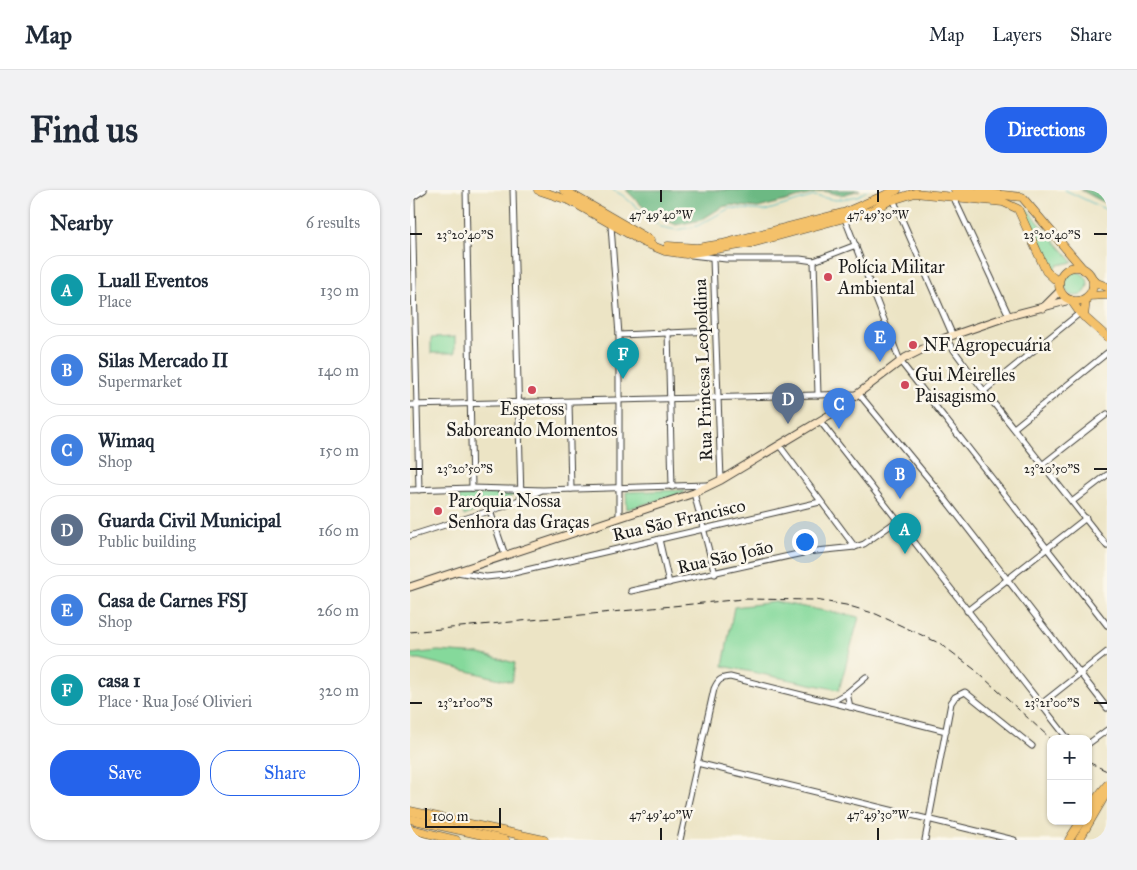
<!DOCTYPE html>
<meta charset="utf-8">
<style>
body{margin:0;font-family:"IM FELL Great Primer",serif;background:#f2f2f3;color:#1f2937}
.controls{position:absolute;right:15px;bottom:15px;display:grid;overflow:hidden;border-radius:10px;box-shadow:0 1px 4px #0004}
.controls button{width:45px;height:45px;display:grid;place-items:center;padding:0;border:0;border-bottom:1px solid #e0e1e3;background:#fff;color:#1f2937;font:25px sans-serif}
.scale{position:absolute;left:15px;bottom:12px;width:76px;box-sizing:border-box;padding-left:5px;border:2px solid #1c1c1c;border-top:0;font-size:14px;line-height:18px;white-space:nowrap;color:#1c1c1c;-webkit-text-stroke:4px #fbf7ec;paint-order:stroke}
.you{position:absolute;left:394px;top:351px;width:18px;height:18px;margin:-12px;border:4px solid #fff;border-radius:50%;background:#1a73e8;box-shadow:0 0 0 8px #1a73e833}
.badge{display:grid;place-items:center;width:32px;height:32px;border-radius:50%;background:#2563eb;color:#fff;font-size:16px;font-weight:700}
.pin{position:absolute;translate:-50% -41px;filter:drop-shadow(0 1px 2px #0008)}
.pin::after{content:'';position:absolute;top:26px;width:18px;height:15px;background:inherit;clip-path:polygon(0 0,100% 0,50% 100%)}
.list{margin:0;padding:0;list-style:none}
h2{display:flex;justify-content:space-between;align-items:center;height:65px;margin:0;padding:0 20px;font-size:21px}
h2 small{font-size:16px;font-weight:400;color:#747a83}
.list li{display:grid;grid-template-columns:32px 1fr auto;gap:15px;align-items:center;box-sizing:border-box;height:70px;margin:0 10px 10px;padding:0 10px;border:1px solid #e0e1e3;border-radius:20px}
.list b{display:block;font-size:19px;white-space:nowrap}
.list p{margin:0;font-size:16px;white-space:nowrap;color:#747a83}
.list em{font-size:16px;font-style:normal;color:#747a83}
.actions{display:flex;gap:10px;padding:15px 20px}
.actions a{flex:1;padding:11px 0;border:1px solid #2563eb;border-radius:20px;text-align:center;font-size:18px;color:#2563eb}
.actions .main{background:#2563eb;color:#fff}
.map{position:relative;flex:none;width:697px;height:650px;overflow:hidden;border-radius:20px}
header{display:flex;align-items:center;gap:30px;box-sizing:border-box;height:70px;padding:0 25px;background:#fff;border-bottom:1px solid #e0e1e3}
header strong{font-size:24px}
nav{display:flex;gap:28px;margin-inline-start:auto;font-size:18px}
.intro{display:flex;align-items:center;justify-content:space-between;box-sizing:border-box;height:120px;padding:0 30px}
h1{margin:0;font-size:35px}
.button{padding:12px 22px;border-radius:20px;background:#2563eb;color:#fff;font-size:18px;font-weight:700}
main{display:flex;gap:30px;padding:0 30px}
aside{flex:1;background:#fff;border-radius:20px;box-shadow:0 1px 4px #0004}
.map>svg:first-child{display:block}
.green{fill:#85d99b;stroke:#507a5c}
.forest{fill:#6cb983;stroke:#446a50}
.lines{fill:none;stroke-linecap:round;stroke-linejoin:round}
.stream{stroke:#49b8bf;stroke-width:1}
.street-casing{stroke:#3b3a35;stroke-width:7}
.secondary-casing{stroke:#3b3a35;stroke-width:9}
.primary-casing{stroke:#3b3a35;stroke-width:9}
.street{stroke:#fff;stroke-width:5}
.secondary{stroke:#fbe6c4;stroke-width:7}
.primary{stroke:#f4c16b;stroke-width:8}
.rail{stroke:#1c1c1c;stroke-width:1;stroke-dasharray:8 4;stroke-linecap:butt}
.ticks{fill:none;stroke:#1c1c1c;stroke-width:2}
.poi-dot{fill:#d1495b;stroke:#fbf7ec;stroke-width:2}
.labels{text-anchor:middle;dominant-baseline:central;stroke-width:5;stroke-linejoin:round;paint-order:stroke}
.poi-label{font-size:18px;fill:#1c1c1c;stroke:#fbf7ec;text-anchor:start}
.street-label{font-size:18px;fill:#1c1c1c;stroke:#fbf7ec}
.ticks-label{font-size:12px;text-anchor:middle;fill:#1c1c1c;stroke:#fbf7ec;stroke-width:5;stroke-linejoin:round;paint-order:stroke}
</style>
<header>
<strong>Map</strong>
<nav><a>Map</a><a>Layers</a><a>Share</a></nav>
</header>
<div class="intro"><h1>Find us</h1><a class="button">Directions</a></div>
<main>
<aside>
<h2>Nearby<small>6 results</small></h2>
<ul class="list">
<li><span class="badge" style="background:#0f9aa8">A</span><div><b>Luall Eventos</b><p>Place</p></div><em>130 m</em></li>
<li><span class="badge" style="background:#3f7fe0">B</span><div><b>Silas Mercado II</b><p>Supermarket</p></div><em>140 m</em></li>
<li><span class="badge" style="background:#3f7fe0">C</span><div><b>Wimaq</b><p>Shop</p></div><em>150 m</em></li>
<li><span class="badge" style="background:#5c6f8a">D</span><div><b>Guarda Civil Municipal</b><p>Public building</p></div><em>160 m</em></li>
<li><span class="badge" style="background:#3f7fe0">E</span><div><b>Casa de Carnes FSJ</b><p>Shop</p></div><em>260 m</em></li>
<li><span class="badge" style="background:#0f9aa8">F</span><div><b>casa 1</b><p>Place · Rua José Olivieri</p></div><em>320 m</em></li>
</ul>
<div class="actions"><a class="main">Save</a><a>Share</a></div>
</aside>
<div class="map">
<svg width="697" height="650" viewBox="0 0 697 650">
<rect width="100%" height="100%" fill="#fbf7ec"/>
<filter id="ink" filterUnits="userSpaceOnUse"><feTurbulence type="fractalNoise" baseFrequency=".02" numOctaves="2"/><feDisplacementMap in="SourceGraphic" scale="10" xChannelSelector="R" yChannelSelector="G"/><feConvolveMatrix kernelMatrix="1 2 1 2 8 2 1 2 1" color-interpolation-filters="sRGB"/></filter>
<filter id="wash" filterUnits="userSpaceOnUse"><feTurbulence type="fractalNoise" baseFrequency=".0096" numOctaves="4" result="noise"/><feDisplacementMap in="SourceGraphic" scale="20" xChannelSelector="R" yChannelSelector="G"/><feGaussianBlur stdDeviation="1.12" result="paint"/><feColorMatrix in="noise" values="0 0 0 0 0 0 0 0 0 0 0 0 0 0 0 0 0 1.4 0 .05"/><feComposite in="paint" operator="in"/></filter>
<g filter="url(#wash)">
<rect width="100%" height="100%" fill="#ece4c5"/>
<g class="green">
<path d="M617,19l46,53 -15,3 -6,7 -28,-62z"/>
<circle cx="666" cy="94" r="12"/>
<path d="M45,147v16h-24v-15z"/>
<path d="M275,300l-1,3 -57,16 -1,-17z"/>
<path d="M106,302l1,2 -53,22 -5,-20z"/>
<path d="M366,412l83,15 -20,73 -116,-24 11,-59z"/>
<path d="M28,461l42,3 35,9 -3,19 -93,-23h-9v-5z"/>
</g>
<g class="forest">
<path d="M216,0h234l-19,5 -18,-4 -65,17 -27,-3 -9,2 -21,13 -25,5 -31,-16z"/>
<path d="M671,0h26v14z"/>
</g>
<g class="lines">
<g class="stream">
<path d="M203,0l9,5 39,32 16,3 20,-4 33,-18 35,3 49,-15 22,4 22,-4 10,-6"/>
<path d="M655,0l42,20"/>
</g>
</g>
</g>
<g filter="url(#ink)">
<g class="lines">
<g class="street-casing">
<g id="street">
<path d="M56,0l6,298"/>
<path d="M103,0l8,310"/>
<path d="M543,6l56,120"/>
<path d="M2,8l7,292"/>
<path d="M0,9l14,-9"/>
<path d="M483,9l60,137"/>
<path d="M435,29l55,142 207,264"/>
<path d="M201,36l8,109v182"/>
<path d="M281,65l35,4h74l14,2 4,134"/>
<path d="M303,69l8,221"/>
<path d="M404,71l42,-16"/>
<path d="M258,142l4,155"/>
<path d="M209,145l97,-4"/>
<path d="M535,148l39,53 123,155"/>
<path d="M574,201l97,-79"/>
<path d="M159,212l2,87"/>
<path d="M0,215l449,-11 79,96 169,218"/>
<path d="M410,231l248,318"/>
<path d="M604,238l93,-75"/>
<path d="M369,255l76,102"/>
<path d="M632,275l65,-51"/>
<path d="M0,300l62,-2 71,2 164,-5"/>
<path d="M284,303l21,81"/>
<path d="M663,311l34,-26"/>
<path d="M80,321l15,44"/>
<path d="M0,346l92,-29 38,-16"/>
<path d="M249,349l10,44"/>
<path d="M47,382l29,5 19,-2 315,-73"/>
<path d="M221,401l176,-39 48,-5 9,-3 33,-23"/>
<path d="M557,421l119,-93"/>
<path d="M437,503l19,-16"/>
<path d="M421,512l16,-9 3,14"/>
<path d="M630,515l67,-53"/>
<path d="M678,554l19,-14"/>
<path d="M287,573l317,77"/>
<path d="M270,650l34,-151c4,-9 6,-11 16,-12l216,54"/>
<path d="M515,650l26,-137 4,-6 10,-5 67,54"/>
</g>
</g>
<g class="secondary-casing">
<g id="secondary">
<path d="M633,118l17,-17"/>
<path d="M420,206l9,12"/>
<path d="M0,397l284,-94 27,-13 110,-66 74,-56 40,-20 64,-22 61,-16"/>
</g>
</g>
<g class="primary-casing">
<g id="primary">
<path d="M128,0l33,11 72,41 22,9 21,3 66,-11 118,-32 19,-10 26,-8 88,9 15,7 28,62 13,12"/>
<path d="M154,0l86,50"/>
<path d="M545,0l67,7 62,73"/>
<path d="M258,56l29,2 25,-4 124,-32 51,-22"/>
<circle cx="666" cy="94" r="17"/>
<path d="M682,88l5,5 10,4"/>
<path d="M678,106l19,-1"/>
<path d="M661,110l9,13 27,24"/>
<path d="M674,127l2,-19"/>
<path d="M678,619l19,-24"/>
<path d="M0,621l134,29"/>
<path d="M0,629l95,21"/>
<path d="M0,639l46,11"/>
<path d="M659,650l12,-19"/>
<path d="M669,650l28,-48"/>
</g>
</g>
<use href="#street" class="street"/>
<use href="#secondary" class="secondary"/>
<use href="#primary" class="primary"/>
<g class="rail">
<path d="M0,442l333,-33 72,1 31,5 30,9 65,30 33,25 77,70"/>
<path d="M678,572l19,9"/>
</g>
</g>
</g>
<path class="ticks" d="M251,0v12M468,0v12M0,44h12M684,44h13M0,279h12M684,279h13M0,513h12M684,513h13M251,638v12M468,638v12"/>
<g class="poi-dot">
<circle cx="418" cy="87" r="5"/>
<circle cx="503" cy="155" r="5"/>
<circle cx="495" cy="195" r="5"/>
<circle cx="122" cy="200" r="5"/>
<circle cx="28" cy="321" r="5"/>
</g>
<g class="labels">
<g class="poi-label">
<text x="428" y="77">Polícia Militar<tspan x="428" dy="21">Ambiental</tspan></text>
<text x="513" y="155">NF Agropecuária</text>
<text x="505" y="185">Gui Meirelles<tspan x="505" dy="21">Paisagismo</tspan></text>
<text x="122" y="219" text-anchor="middle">Espetoss<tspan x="122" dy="21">Saboreando Momentos</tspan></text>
<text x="38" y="311">Paróquia Nossa<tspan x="38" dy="21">Senhora das Graças</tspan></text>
</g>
<g class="street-label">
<text transform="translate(293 180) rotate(-92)">Rua Princesa Leopoldina</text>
<text transform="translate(269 330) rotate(-13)">Rua São Francisco</text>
<text transform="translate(315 367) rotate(-13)">Rua São João</text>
</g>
</g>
<g class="ticks-label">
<text x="251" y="29">47°49'40"W</text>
<text x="468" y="29">47°49'30"W</text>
<text x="55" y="49">23°20'40"S</text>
<text x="642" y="49">23°20'40"S</text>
<text x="55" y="283">23°20'50"S</text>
<text x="642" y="283">23°20'50"S</text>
<text x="55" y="517">23°21'00"S</text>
<text x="642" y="517">23°21'00"S</text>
<text x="251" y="629">47°49'40"W</text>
<text x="468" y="629">47°49'30"W</text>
</g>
</svg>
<div class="controls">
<button>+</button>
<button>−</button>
</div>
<div class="scale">100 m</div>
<div class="you"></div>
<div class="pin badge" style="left:495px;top:364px;background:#0f9aa8">A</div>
<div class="pin badge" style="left:490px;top:309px;background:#3f7fe0">B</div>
<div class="pin badge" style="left:429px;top:239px;background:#3f7fe0">C</div>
<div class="pin badge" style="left:378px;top:234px;background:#5c6f8a">D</div>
<div class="pin badge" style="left:470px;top:172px;background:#3f7fe0">E</div>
<div class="pin badge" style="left:213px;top:189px;background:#0f9aa8">F</div>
</div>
</main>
